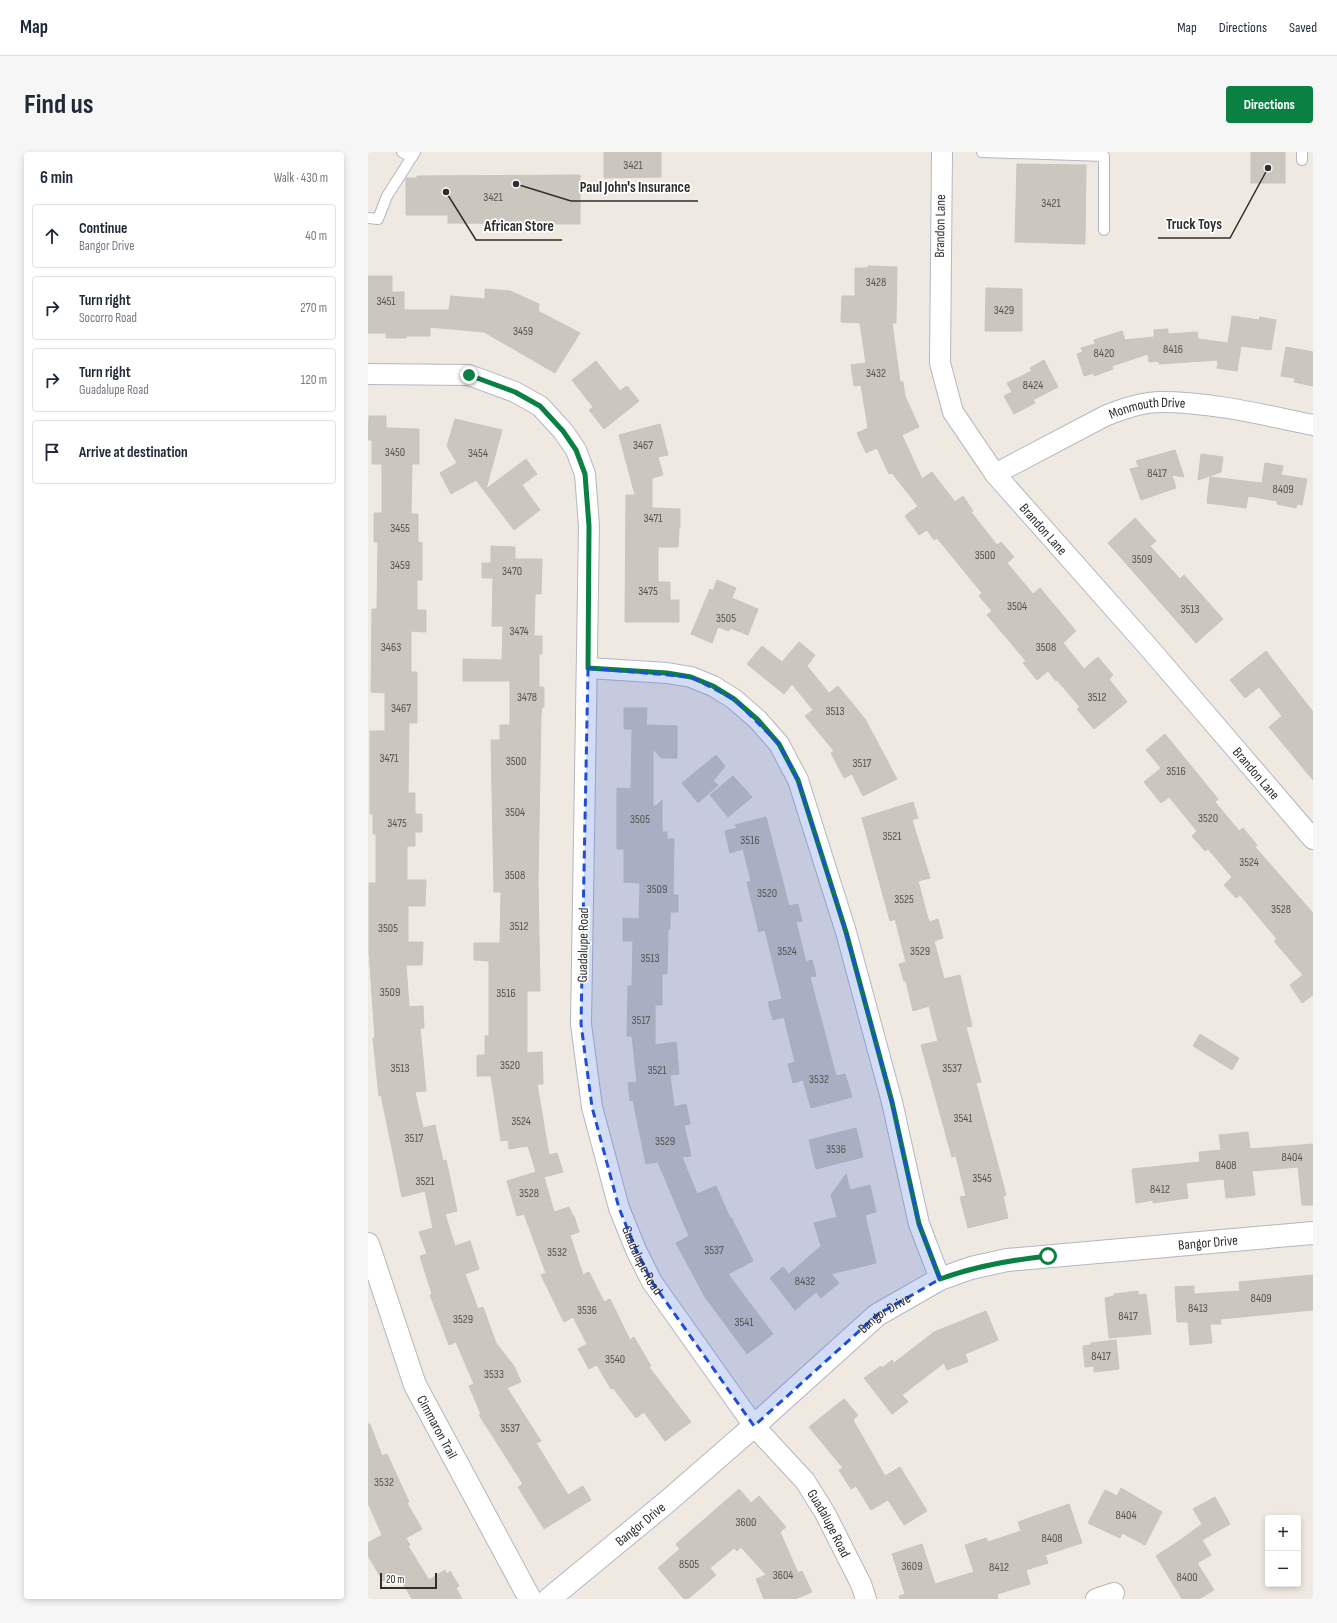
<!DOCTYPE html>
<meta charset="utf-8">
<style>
body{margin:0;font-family:"Sofia Sans Condensed",sans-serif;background:#f6f6f7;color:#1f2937}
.controls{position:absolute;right:12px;bottom:12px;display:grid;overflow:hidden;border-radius:4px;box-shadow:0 2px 6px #0003}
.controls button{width:36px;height:36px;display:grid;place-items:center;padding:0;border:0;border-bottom:1px solid #e0e1e3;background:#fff;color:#1f2937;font:20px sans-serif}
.scale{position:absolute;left:12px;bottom:10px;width:57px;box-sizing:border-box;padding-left:4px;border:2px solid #2e2e2e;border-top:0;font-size:11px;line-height:14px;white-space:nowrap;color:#2e2e2e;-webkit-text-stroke:3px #fff;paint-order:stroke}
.stop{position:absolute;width:12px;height:12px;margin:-9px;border:3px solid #0b8043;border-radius:50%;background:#fff}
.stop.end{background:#0b8043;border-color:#fff;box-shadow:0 1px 4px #0008}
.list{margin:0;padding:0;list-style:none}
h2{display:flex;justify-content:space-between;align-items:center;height:52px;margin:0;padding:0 16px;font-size:17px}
h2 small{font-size:13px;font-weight:400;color:#747a83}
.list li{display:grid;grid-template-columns:26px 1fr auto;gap:12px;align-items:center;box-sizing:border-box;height:64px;margin:0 8px 8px;padding:0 8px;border:1px solid #e0e1e3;border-radius:4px}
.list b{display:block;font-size:15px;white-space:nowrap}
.list p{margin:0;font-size:13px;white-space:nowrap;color:#747a83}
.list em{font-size:13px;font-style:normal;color:#747a83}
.icon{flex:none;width:22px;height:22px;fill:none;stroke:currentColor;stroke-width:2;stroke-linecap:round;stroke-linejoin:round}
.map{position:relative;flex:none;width:945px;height:1447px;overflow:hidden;border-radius:4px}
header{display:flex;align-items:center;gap:24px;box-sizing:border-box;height:56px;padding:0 20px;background:#fff;border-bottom:1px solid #e0e1e3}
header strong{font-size:19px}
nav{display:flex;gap:22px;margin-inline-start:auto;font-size:14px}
.intro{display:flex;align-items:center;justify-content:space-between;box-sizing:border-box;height:96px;padding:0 24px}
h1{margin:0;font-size:28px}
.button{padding:10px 18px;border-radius:4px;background:#0b8043;color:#fff;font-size:14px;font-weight:700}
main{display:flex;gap:24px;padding:0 24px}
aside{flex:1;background:#fff;border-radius:4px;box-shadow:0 2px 6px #0003}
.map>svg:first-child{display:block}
.building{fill:#cbc7bf;stroke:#cbc5ba}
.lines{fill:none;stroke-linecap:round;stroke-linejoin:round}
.lane-casing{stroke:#b4b7c1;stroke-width:12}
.street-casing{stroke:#b4b7c1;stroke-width:22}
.secondary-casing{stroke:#b4b7c1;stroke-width:24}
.lane{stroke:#fff;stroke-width:10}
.street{stroke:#fff;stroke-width:20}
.secondary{stroke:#fff;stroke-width:22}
.route{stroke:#0b8043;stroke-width:5}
.marked{fill:#1d4ed8;fill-opacity:0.2;stroke:#1d4ed8;stroke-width:3;stroke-dasharray:8 5;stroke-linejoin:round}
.labels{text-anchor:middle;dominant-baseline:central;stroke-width:3.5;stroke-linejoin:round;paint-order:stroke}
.number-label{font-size:12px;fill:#555452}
.street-label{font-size:14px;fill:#2e2e2e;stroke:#fff}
.leader{fill:none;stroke:#2e2e2e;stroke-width:1.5}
.callout-dot{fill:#2e2e2e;stroke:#fff;stroke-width:1.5}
.callout-label{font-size:15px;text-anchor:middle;font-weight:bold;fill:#2e2e2e;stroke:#fff;stroke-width:3.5;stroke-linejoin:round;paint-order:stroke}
</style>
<header>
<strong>Map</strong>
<nav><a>Map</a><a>Directions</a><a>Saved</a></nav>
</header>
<div class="intro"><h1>Find us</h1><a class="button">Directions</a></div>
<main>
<aside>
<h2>6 min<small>Walk · 430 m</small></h2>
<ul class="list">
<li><svg class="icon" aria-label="ahead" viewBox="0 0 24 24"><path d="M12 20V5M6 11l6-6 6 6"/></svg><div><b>Continue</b><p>Bangor Drive</p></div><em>40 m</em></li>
<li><svg class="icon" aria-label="right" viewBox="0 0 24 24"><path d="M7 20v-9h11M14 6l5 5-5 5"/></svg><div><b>Turn right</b><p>Socorro Road</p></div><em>270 m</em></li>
<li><svg class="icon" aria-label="right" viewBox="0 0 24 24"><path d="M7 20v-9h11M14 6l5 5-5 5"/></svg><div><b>Turn right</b><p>Guadalupe Road</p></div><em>120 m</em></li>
<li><svg class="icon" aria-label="arrive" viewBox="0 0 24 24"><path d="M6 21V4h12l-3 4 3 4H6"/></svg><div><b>Arrive at destination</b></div></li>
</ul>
</aside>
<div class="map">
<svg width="945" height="1447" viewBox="0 0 945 1447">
<rect width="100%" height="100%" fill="#efe9e1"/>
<g class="building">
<path d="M236,0h57v25l-57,1z"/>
<rect x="883" y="0" width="34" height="31"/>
<path d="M649,12l69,1 -1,79 -70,-2z"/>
<path d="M212,23v49l-132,-1v-8h-42v-37h11v-2z"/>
<path d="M500,114l29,1 -1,56h-4l8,59h3l2,14 14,31 -17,8 20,44 10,-7 23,30 8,-6 10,15 -2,1 26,33 4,-3 13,15 -7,6 26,31 7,-6 36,43 -13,12 21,26 14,-12 15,18 -4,4 18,23 -33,27 -17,-20 3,-2 -23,-27 -1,1 -8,-10 -11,9 -14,-17 3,-2 -39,-46 5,-4 -13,-15 3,-3 -45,-55 -3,2 -7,-10 -8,5 -14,-19 13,-10 -26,-33 -3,1 -12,-26 -11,5 -9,-20 11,-5 -7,-43 -7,1 -3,-21 15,-2 -6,-40 -19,-1 1,-26h13v-28h13z"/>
<path d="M0,124h24v16h12v18h45l2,-14 34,3v-10l25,2 29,13 -1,7 42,22 -25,40 -71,-41 -54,-5v9h-24v2h-20v-5h-18z"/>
<path d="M618,136l36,1v42h-37z"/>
<path d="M864,164l27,4 1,-3 16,3 -5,30 -30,-4 -4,25 -20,-3 1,-8 -59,4v-3l-10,1 -1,-8 -36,12 1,3 -19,7v-3l-10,3 -7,-22 6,-2 -2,-4 14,-4 -1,-4 28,-9 3,9 29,-3v-7l14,-1v5l29,-2 1,7 30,4z"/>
<path d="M918,195l27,5v34l-19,-4 1,-4 -14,-2z"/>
<path d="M676,208l14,27 -25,13 2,3 -21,11 -10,-18 8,-4 -5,-9 25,-12 -2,-3z"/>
<path d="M228,209l24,30 7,-5 12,15 -35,28 -15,-19 4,-3 -21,-27z"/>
<path d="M1,264h17v12l33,1v35h-7l-1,50h7v28l4,1v37h-5v30h9v22l-15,-1v41h6v51h-8l-1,70h7v21h7v18h-7v14h-8v34h19l-1,26h-17v36h15l-1,23h-16l3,42 14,-1 1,22h-4l6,63 -11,1 8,36 12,-3 8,36 3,-1 11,51 -12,3 10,32 15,-5 9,28 -14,5 13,35 5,-2 13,36 18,23 7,16 -14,6 34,53 -5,2 32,52 15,-9 8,14 -47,29 -26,-42 5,-3 -44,-69 2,-1 -12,-28 5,-2 -18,-42 -7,3 -19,-50 2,-1 -12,-38 7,-2 -8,-22 14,-4 -8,-37 -23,6 -21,-102 -2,1 -6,-58h2l-6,-86v-69h7v-49h-3v-20h-3v-83h15v-38l-14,-1 1,-83h5l1,-67h-4v-29h8v-49h-10v-24h-4z"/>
<path d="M87,267l47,11 -16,59 40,-30 11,15 -15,11 18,25 -26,20 -38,-50 -25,14 -11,-21 17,-10 -10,-17z"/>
<path d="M292,272l8,31 -10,2 5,18 -11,3v30l28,1v18h-1l-1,20h-20v35h12v18h9v22h-54l1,-127h9l-16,-60z"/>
<path d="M807,298l9,27 -12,-2 4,13 -35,12 -11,-31 9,-2 -3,-6z"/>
<path d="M833,302l22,3 -2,15 -23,8z"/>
<path d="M897,311l18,3 -2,9 26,4 -5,26 -5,-1 -1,4 -19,-4v-3l-29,-5 -2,12 -39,-5 3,-26 52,6z"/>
<path d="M767,366l21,23 -6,5 30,33 4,-4 39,44 -27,24 -88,-100z"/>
<path d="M123,394l24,1v12h27l-1,35h-6l-1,42h8v18h-3v33h5v20h-2l-1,9 -3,166 2,109h-13v62l15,-1 1,32h-6l12,71 8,-2 6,19 -19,5 10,35 15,-5 4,9h1l5,16 -9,3 13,40 6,-3 15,30 6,-3 20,41 4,-3 17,29 -2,1 42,55 -26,19 -21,-29 -8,6 -23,-30 -2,1 -14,-24 -8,4 -11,-20 9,-5 -14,-27 -9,5 -23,-47 5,-2 -22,-59 -7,2 -10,-35 29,-9 -8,-26 -19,3 -1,-9 -7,1 -10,-65h-14v-21h8v-19h4v-75l-15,-1v-17h26l1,-51h-7l-3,-152h9v-15h10v-44h-47v-22l39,1 1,-34h-11l1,-48h-11v-15h9z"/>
<path d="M349,428l19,8 -4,10 26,11 -10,26 -18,-7 -1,3 -11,-4 -6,16 -21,-9 19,-45 3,2z"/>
<path d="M431,490l16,13 -8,11 22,27 9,-7 27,33 32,60 -34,17 -11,-22 -8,4 -13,-25 3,-2 -29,-35 8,-6 -21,-26 -8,10 -37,-30 15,-18 20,16z"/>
<path d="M898,499l47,61v68l-44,-53 13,-11 -23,-29 -14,11 -15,-18z"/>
<path d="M256,556h23l-1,17 31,1v32h-16l-8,-9v57h3l6,-6v32h5v7h7l-1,56h5v17h-8v17h-2l-1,45h-5v31h-7v40l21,-3 3,32 -9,1 4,32 12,-3 4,20 -6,1 7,31 -9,1 15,37 19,-8 14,32 1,-1 22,44 -25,13 45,60 -26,20 -42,-57 -29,-54 13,-7 -31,-74 -12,2 -13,-64 -3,1 -2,-18 9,-1 -5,-46h-5l1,-50h4l1,-45h-10v-23l16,1 1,-36 -16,-1v-33h-7v-61l14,1 1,-60h-8z"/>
<path d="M797,582l53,65 -3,3 24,29 4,-3 14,17 -2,2 58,66v82l-11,8 -12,-18 13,-10 -29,-34 3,-2 -37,-44 -4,3 -12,-13 8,-8 -24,-28 -3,2 -13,-15 5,-5 -28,-34 -8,6 -17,-21 17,-14 -15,-18z"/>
<path d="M348,603l9,11 -12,15 5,4 -20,18 -16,-20z"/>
<path d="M365,624l19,21 -24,20 -18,-22z"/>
<path d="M545,650l5,16 -6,2 18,58 -12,3 11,41 9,-3 5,19 -9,3 10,38 16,-4 12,51 -6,1 15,55 -5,1 30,112 -3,1 5,22 -40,10 -8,-31 6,-1 -10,-40 -4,1 -31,-112 17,-4 -9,-35 -16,5 -7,-30h-2l-5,-17 7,-2 -11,-43 -5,2 -28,-103z"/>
<path d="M398,665l23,89 9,-2 4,17 -6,1 10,40 6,-2 4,16 -6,1 26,99 9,-2 7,23 -41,11 -8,-28 -10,3 -5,-19 7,-2 -11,-45 -11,3 -5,-18 14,-3 -17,-69 -6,2 -12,-50 4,-1 -8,-32 -13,4 -5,-22 12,-3 -2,-3z"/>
<path d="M832,882l39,24 -7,12 -39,-24z"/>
<path d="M488,976l7,29 -47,12 -7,-29z"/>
<path d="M880,980l2,17 63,-5v61h-11l-4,-38 -46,4 3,24 -29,3 -2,-19 -38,4 2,15 -35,5v-3l-17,3 -4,-34 68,-7 -1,-10 22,-2 -2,-15z"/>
<path d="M478,1022l4,16 20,-5 6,27 -11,3 11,48 -45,11 8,9 -18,15 -5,-6 -21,18 -25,-32 13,-11 6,7 32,-28 -7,-23 23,-6 -6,-22z"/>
<path d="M945,1123v35l-93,9 1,5h-11l2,19 -22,2 -2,-23h-11l-2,-35 19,-1v8l46,-3 -1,-9z"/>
<path d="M770,1139v4l8,-1 5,40 -42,4 -4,-40 9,-2v-2z"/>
<path d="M618,1159l12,29 -33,14 3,8 -21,8 -3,-7 -42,32 6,7 -16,12 -28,-36 17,-12 1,2 10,-8 2,3 40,-31z"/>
<path d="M748,1188l3,29 -25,3v-6l-9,1 -2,-21 8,-1v-2z"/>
<path d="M476,1247l14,16 -5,5 32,56 15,-9 27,44 -23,14 -16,-25 -17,10 -15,-24 -5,3 -12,-19 4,-2 -34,-41z"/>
<path d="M0,1272h2l12,32 5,-2 22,48 -2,1 15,26 -16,9 4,7 -2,1 21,34 16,-10 2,4 3,-3 9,15 -3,2 6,11h-50l-15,-26 -14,8 -15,-25v-13l14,-8 -14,-32z"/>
<path d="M753,1336l41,24 -17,33 -23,-12 -2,5 -32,-15 17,-33 12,6z"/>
<path d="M371,1337l12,14 8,-7 27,31 -6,5 18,41 4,-2 10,21 -17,7h-31l-8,-20 10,-4 -25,-28 -4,4 -3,-3 -24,20 6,7 -28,24h-4l-26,-31 22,-19 -4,-5z"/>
<path d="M847,1345l15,27 -28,16 9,15 -14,8 17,27 -15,9h-17l-26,-43 26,-17 20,-15 -9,-15z"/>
<path d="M701,1352l13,39 -37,12 3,8 -22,7 4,14 -33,10 1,5h-98l-1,-3 6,-2 -13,-40 30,-10 13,40 39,-12 -9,-27 21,-7 2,4 33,-11 -3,-9z"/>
</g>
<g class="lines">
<g class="lane-casing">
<g id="lane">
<path d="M34,0l10,5"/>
<path d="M614,0l122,4v74"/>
<path d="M934,8v-8"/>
<path d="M0,66l10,1 9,-23 28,-44"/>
</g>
</g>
<g class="street-casing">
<g id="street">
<path id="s1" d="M574,0l-2,211 13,49 42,62 155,175 163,190"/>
<path id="s2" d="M0,222l101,1 46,17 25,14 23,25 13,19 9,24 4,52 -8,498 11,83 27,101 17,42 16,32 102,144 51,55 20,32 36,71 5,15"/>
<path id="s3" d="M627,322l110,-58c17,-7 37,-14 56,-14 51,0 103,13 152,23"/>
<path d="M220,516l79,5 24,4 22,9 21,13 24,21 21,24 19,36 48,152 46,170 27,122 21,55"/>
<path d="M728,1447l18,-6"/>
</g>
</g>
<g class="secondary-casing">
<g id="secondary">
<path id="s4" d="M0,1092l47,141 115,214"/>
<path id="s5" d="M181,1447l119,-98 86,-75 123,-111 63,-36 31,-11 36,-8 306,-27"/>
</g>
</g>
<use href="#lane" class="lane"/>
<use href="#street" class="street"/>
<use href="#secondary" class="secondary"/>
</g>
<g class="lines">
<path class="route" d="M101,223l46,17 25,14 23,25 13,19 9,24 4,52 -1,142 79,5 24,4 22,9 21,13 24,21 21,24 19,36 48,152 46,170 27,122 21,55c36,-13 70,-19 108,-23"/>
</g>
<path class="marked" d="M220,516l103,9 43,22 45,45 19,36 48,152 46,170 27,122 21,55 -63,36 -123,111 -102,-144 -16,-32 -17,-42 -27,-101 -11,-83z"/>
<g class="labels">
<g class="number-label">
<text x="265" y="13">3421</text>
<text x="125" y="45">3421</text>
<text x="683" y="51">3421</text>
<text x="508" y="130">3428</text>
<text x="18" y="149">3451</text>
<text x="636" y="158">3429</text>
<text x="155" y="179">3459</text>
<text x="805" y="197">8416</text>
<text x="736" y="201">8420</text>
<text x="508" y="221">3432</text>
<text x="665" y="233">8424</text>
<text x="275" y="293">3467</text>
<text x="27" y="300">3450</text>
<text x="110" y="301">3454</text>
<text x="789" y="321">8417</text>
<text x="915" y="337">8409</text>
<text x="285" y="366">3471</text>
<text x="32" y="376">3455</text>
<text x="617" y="403">3500</text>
<text x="774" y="407">3509</text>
<text x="32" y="413">3459</text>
<text x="144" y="419">3470</text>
<text x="280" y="439">3475</text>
<text x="649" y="454">3504</text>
<text x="822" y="457">3513</text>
<text x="358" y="466">3505</text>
<text x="151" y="479">3474</text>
<text x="23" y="495">3463</text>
<text x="678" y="495">3508</text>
<text x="159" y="545">3478</text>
<text x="729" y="545">3512</text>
<text x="33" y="556">3467</text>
<text x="467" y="559">3513</text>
<text x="21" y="606">3471</text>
<text x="148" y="609">3500</text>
<text x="494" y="611">3517</text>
<text x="808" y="619">3516</text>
<text x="147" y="660">3504</text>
<text x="840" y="666">3520</text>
<text x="272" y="667">3505</text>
<text x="29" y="671">3475</text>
<text x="524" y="684">3521</text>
<text x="382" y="688">3516</text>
<text x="881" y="710">3524</text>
<text x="147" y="723">3508</text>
<text x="289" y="737">3509</text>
<text x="399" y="741">3520</text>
<text x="536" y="747">3525</text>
<text x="913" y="757">3528</text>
<text x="151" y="774">3512</text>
<text x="20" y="776">3505</text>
<text x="419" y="799">3524</text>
<text x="552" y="799">3529</text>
<text x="282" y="806">3513</text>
<text x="22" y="840">3509</text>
<text x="138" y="841">3516</text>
<text x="273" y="868">3517</text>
<text x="142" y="913">3520</text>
<text x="32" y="916">3513</text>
<text x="584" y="916">3537</text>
<text x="289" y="918">3521</text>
<text x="451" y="927">3532</text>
<text x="595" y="966">3541</text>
<text x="153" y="969">3524</text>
<text x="46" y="986">3517</text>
<text x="297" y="989">3529</text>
<text x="468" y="997">3536</text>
<text x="924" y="1005">8404</text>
<text x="858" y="1013">8408</text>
<text x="614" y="1026">3545</text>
<text x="57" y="1029">3521</text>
<text x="792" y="1037">8412</text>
<text x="161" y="1041">3528</text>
<text x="346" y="1098">3537</text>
<text x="189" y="1100">3532</text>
<text x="437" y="1129">8432</text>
<text x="893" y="1146">8409</text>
<text x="830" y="1156">8413</text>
<text x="219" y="1158">3536</text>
<text x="760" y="1164">8417</text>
<text x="95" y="1167">3529</text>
<text x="376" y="1170">3541</text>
<text x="733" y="1204">8417</text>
<text x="247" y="1207">3540</text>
<text x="126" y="1222">3533</text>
<text x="142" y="1276">3537</text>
<text x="16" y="1330">3532</text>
<text x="758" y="1363">8404</text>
<text x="378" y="1370">3600</text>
<text x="684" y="1386">8408</text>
<text x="321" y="1412">8505</text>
<text x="544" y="1414">3609</text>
<text x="631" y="1415">8412</text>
<text x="415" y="1423">3604</text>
<text x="819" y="1425">8400</text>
</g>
<g class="street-label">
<text transform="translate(572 74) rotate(-89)">Brandon Lane</text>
<text stroke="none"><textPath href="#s3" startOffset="168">Monmouth Drive</textPath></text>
<text stroke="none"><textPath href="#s1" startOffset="410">Brandon Lane</textPath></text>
<text stroke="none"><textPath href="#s1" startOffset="734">Brandon Lane</textPath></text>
<text transform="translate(215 793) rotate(-89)">Guadalupe Road</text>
<text stroke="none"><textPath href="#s5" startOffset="778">Bangor Drive</textPath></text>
<text stroke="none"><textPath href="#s2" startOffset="1057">Guadalupe Road</textPath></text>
<text stroke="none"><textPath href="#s5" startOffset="441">Bangor Drive</textPath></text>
<text stroke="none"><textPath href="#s4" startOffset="196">Cimmaron Trail</textPath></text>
<text stroke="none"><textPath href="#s2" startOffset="1381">Guadalupe Road</textPath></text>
<text stroke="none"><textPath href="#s5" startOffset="118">Bangor Drive</textPath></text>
</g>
</g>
<path class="leader" d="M148 32L203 49H330M900 16L862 86H790M78 40L108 88H194"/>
<g class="callout-dot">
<circle cx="148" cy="32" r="4"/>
<circle cx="900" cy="16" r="4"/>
<circle cx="78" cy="40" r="4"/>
</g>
<g class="callout-label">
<text x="267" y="40">Paul John's Insurance</text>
<text x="826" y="77">Truck Toys</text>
<text x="151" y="79">African Store</text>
</g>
</svg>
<div class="controls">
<button>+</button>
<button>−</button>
</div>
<div class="scale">20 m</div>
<div class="stop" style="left:680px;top:1104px"></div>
<div class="stop end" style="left:101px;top:223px"></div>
</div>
</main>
